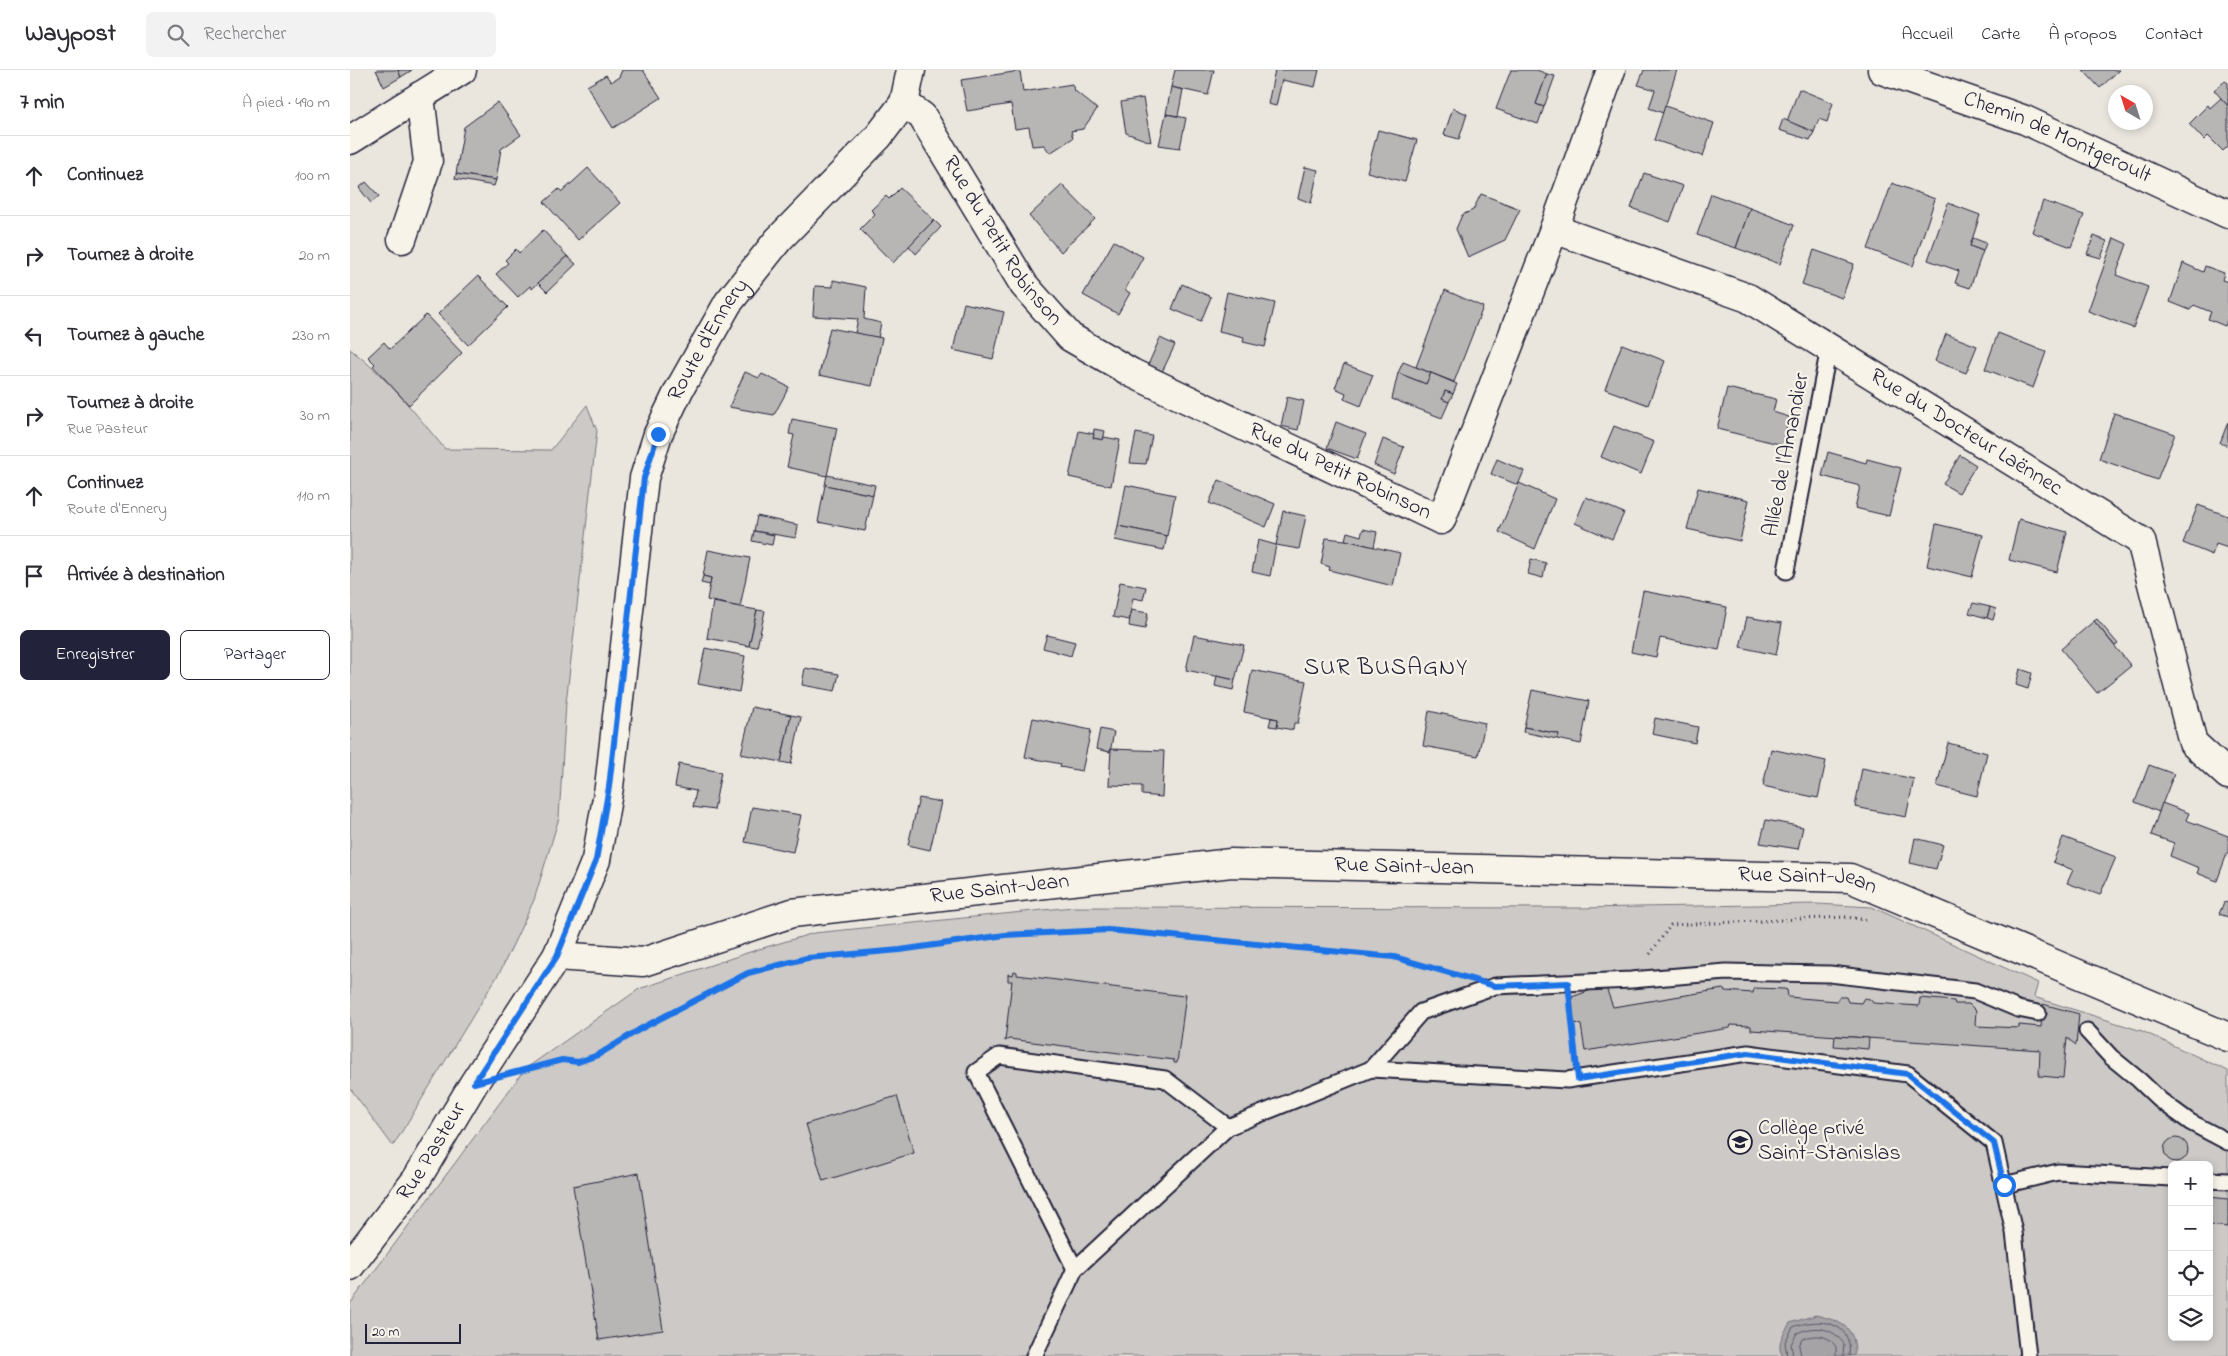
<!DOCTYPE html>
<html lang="fr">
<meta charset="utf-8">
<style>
body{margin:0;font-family:"Indie Flower",sans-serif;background:#f2f2f3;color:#2b2b33}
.controls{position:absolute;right:15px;bottom:15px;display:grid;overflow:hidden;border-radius:8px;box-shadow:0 2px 8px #0003}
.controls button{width:45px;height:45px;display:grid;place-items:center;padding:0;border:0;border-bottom:1px solid #e1e1e2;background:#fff;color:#2b2b33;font:25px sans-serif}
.compass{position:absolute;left:1758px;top:15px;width:45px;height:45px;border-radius:50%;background:#fff;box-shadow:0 2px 8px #0003;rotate:321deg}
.scale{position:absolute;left:15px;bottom:12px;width:96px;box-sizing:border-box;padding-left:5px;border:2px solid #22223b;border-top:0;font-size:14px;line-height:18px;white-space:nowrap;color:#22223b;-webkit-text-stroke:4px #f7f3e8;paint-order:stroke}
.stop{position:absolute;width:15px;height:15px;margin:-11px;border:4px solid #1a73e8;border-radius:50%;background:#fff}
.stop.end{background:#1a73e8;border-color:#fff;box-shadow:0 1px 5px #0008}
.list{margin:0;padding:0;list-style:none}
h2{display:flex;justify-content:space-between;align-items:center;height:65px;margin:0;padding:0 20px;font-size:21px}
h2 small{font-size:16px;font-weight:400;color:#7c7c81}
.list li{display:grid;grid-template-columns:32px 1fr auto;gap:15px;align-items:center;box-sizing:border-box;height:80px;padding:0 20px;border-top:1px solid #e1e1e2}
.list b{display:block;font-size:19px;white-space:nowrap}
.list p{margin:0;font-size:16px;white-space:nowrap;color:#7c7c81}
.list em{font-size:16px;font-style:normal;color:#7c7c81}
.actions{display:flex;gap:10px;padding:15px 20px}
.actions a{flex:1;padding:11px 0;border:1px solid #22223b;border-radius:8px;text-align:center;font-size:18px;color:#22223b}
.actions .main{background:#22223b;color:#fff}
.icon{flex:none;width:28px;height:28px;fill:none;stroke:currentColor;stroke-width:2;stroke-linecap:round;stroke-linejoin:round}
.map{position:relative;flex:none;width:1878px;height:1286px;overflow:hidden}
header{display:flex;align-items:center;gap:30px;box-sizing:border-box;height:70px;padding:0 25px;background:#fff;border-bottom:1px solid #e1e1e2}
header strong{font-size:24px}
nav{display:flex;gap:28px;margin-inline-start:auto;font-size:18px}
.search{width:350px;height:45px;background:#f2f2f3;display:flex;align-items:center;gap:12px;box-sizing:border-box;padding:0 18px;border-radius:8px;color:#7c7c81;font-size:19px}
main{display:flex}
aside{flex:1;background:#fff}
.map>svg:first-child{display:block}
.green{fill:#cdc9c6;stroke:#787680;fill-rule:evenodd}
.water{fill:#a6a3a6;stroke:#716f7b}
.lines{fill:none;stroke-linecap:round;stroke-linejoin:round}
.shore{stroke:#575666;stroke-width:1}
.building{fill:#b8b6b5;stroke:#22223b}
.service-casing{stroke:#22223b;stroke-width:19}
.minor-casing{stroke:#22223b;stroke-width:31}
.tertiary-casing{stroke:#22223b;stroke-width:31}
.path{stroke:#22223b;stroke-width:3;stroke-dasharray:1 4;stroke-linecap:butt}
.service{stroke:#f7f3e8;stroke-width:15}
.minor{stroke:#f7f3e8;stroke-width:28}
.tertiary{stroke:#f7f3e8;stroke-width:28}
.route{stroke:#1a73e8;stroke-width:6}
.labels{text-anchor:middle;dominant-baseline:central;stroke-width:4.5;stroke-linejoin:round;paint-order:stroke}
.street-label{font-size:22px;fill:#22223b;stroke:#f7f3e8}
.poi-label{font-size:22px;fill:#22223b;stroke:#f7f3e8;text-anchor:start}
.neighbourhood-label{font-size:24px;letter-spacing:1px;fill:#22223b;stroke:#f7f3e8}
</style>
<header>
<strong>Waypost</strong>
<div class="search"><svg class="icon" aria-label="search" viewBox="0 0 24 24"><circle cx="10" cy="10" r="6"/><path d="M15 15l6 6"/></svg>Rechercher</div>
<nav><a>Accueil</a><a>Carte</a><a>À propos</a><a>Contact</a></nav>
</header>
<main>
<aside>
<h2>7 min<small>À pied · 490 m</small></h2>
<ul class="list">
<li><svg class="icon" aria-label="ahead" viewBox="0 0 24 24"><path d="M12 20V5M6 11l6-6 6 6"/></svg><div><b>Continuez</b></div><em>100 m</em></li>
<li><svg class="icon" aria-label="right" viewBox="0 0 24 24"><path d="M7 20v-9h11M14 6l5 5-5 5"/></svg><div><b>Tournez à droite</b></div><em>20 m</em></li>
<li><svg class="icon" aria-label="left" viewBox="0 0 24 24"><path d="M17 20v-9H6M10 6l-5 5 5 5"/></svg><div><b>Tournez à gauche</b></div><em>230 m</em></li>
<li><svg class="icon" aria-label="right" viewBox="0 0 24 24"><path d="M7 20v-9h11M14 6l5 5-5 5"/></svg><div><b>Tournez à droite</b><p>Rue Pasteur</p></div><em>30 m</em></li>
<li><svg class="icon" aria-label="ahead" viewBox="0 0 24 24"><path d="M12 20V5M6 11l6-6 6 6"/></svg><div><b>Continuez</b><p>Route d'Ennery</p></div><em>110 m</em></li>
<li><svg class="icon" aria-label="arrive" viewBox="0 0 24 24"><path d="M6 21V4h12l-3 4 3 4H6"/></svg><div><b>Arrivée à destination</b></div></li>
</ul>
<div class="actions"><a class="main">Enregistrer</a><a>Partager</a></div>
</aside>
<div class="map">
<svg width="1878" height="1286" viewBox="0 0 1878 1286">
<rect width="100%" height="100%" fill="#eae6de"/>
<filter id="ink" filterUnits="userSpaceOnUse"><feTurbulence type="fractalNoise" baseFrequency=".02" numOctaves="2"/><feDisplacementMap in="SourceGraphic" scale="10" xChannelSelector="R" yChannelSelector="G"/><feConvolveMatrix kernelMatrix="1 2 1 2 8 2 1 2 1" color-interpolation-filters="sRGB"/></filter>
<g filter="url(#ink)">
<g class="green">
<path d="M0,279c37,28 65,64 95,100l106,1 36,-45 10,26 -31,272 -7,115 -25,82 -33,70 -108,176 -43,-58z"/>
<path d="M1467,834l55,3 166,76 -4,14 108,34 86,40v285h-1878v-52l175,-235 114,-80 117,-39 58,-17 259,-26 506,1zM1822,1095h37v172h-37z"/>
</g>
<path class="water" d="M1466,1245c23,6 39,10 39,38l-2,3h-70c-8,-11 1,-23 7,-33z"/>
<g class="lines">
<g class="shore">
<path d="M1437,1286l-2,-14 8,-15c26,-10 61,-6 56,29"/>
<path d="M1443,1286l-2,-12 6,-11c19,-8 35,-6 47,11l-1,12"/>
<path d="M1451,1286l-2,-10 3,-7c13,-5 26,-5 34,8v9"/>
</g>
</g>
<g class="building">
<path d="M26,0h22l3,7 -17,10z"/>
<path d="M48,0h14l-11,7z"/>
<path d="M272,0h21l18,28 -48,30 -26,-42 19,-11 5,7 8,-5z"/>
<path d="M825,0h39l-6,25 -37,-8z"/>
<path d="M925,0h44l-4,17 -33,-7 -6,26 -8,-2z"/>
<path d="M1161,0h26l10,4 -11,30 8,3 -6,17 -42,-15z"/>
<path d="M1294,0h33l-14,43 -14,-5 6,-18 -17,-5z"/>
<path d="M1733,0h36l-19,18z"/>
<path d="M670,1l3,21 49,-8 2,6 23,19 -14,20 -12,2 2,7 -23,15 -6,-8 -12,1 -3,-19 -14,2 -4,-25 -44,7 -6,-31z"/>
<path d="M1197,4l8,2 -11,31 -8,-3z"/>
<path d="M1875,11l3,2v23l-14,-16z"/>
<path d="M821,17l12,3 -5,26 -12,-2z"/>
<path d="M1449,19l34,14 -6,19 -8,-3 -5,13 -27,-11z"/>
<path d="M793,28l8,44 -25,-9 -5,-31z"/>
<path d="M1871,28l7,8v40l-5,5 -15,-15 -4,4 -15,-16 19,-19 2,3z"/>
<path d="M148,32l23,33 -20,14 -5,31 -40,-6 8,-47z"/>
<path d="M1315,36l49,17 -11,33 -49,-16z"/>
<path d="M1103,38l14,6 -8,25 -15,-4z"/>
<path d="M816,44l20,4 -6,30 -21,-3z"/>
<path d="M1433,49l31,13 -4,8 -31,-10z"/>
<path d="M1028,60l39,10 -12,42 -38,-10z"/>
<path d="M955,97l13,3 -7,33 -13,-5z"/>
<path d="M238,98l32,35 -42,37 -34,-38 15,-13 3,3z"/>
<path d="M1294,103l39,13 -13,36 -39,-14z"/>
<path d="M106,104l40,6 -2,6 -39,-7z"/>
<path d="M16,112l13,14 -8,7 -12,-15z"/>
<path d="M1542,113l43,16 -22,67 -45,-17z"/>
<path d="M712,115l33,34 -34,33 -32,-36z"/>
<path d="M550,118l34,32 -41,43 -33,-34 15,-15 -4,-4 15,-14 3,3z"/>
<path d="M1131,124l39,15 -15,31 -37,17 -12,-28 6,-14 11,-5z"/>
<path d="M1361,124l39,14 -14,40 -39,-13z"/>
<path d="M1693,131l41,14 -13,32 -39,-15z"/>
<path d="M1598,133l32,12 -10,31 13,5 -13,37 -15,-5 4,-12 -31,-11z"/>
<path d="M1400,138l44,17 -14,39 -44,-16z"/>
<path d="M584,150l7,7 -25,27 -7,-8z"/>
<path d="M193,160l24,26 -35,33 -2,-3 -12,11 -22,-23 12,-11 -3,-3 11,-11 3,4z"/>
<path d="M1744,166l13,5 -6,17 -14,-4z"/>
<path d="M1623,168l13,5 -3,8 -13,-5z"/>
<path d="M1764,168l13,6 -11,31 32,12 -15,41 -45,-17z"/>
<path d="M764,171l29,16 -18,33 5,3 -12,21 -35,-19z"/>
<path d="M1464,180l40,14 -12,34 -40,-14z"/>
<path d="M217,186l9,8 -29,28 -9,-9z"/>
<path d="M1833,193l20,9 2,-6 19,7 -2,7 6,2v35l-3,9 -17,-7 3,-7 -17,-7 -4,5 -20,-8z"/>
<path d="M128,206l30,31 -40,38 -30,-31z"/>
<path d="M483,210l33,7 -2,32 17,4 -3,15 -23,-5 3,-14 -45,-3 2,-30 18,1z"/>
<path d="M832,214l29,13 -10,24 -29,-12z"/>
<path d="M1095,220l38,17 -29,75 -38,-15z"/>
<path d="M877,222l48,11 -10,44 -22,-5 1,-5 -25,-6z"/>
<path d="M614,233l40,9 -11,47 -40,-9z"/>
<path d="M76,245l36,38 -53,52 -36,-39 2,-2 -7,-7 16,-15 6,7z"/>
<path d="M480,258l52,10 -10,48 -53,-11z"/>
<path d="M1648,263l48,19 -13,36 -48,-19z"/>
<path d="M1596,264l31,12 -11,27 -31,-12z"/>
<path d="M810,268l15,7 -13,27 -14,-7z"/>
<path d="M1272,274l43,17 -17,44 -43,-16z"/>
<path d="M1053,292l28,11 -5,11 -28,-11z"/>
<path d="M994,294l29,11 -12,31 -17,-7 2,-6 -11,-5z"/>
<path d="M395,302l14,6 3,-4 27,13 -15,28 -45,-8z"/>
<path d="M1048,303l28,11 5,-11 26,11 -4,10 -8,-3 -3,8 7,3 -7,16 -50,-19z"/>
<path d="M1377,318l49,11 -3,13 16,5 -6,28 -66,-16z"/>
<path d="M1095,321l8,3 -4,8 -7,-3z"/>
<path d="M937,327l17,4 -6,29 -17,-4z"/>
<path d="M1764,343l61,21 -18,46 -58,-21z"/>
<path d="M442,349l45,9 -10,48 -40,-9 7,-32 -5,-1z"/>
<path d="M986,352l30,12 -9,25 -30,-11z"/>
<path d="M1878,352v24l-8,-3z"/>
<path d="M1264,356l40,16 -13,32 -40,-17z"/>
<path d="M744,359l11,2 -2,9 -10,-2z"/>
<path d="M729,361l15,3 -1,4 10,2 1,-3 16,3 -9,46 -42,-9z"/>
<path d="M786,363l16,3 -6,28 -16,-1z"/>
<path d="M1033,369l21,8 -10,27 -20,-9z"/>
<path d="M1478,382l38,11 1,-4 34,9 -12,48 -34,-8 5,-22 -38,-10z"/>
<path d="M1610,385l16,10 -17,28 -16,-9z"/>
<path d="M1147,389l27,12 -6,14 -27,-11z"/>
<path d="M477,405l48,10 -2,10 -48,-10z"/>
<path d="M869,410l56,24 -9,23 -57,-24z"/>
<path d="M1169,413l36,16 -20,50 -36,-17z"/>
<path d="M475,415l48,10 -8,36 -47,-9z"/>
<path d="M776,415l49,10 -8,41 -49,-10z"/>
<path d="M1348,418l51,12 -9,41 -53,-12z"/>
<path d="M1236,427l38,16 -12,26 -37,-16z"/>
<path d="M1848,435l30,11v32l-12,-4 -4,11 -29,-12z"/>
<path d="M933,441l23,5 -7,33 -23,-4z"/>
<path d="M407,446l41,9 -2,13 -42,-7z"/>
<path d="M1669,449l48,13 -10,40 -48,-12z"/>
<path d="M1586,454l47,11 -11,42 -45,-11z"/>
<path d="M768,456l49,10 -3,14 -49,-10z"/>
<path d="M1013,459l14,3 -3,15 -29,-7 2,-8 14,4z"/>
<path d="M404,461l20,4 -2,10 -20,-4z"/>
<path d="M976,468l19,2 55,13 -7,33 -64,-16 1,-3 -9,-3z"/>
<path d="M908,470l18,5 -6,31 -18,-4z"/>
<path d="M358,480l42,8 -10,49 -33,-7 4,-22 -8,-2z"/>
<path d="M1181,489l15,4 -3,15 -15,-4z"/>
<path d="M353,506l8,2 -1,7 -9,-2z"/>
<path d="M770,512l26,5 -3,13 -10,-2 -4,22 -16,-3z"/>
<path d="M1293,521l84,16 -8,43 -59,-12 -4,19 -25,-5z"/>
<path d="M363,532l44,8 -8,36 -42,-8z"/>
<path d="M1623,533l17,4 -3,11 -18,-5z"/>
<path d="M1640,537l6,2 -3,11 -6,-2z"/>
<path d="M407,540l8,1 -8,36 -8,-1z"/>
<path d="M781,540l17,3 -3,16 -16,-3z"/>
<path d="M1397,547l35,6 -6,32 -36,-8z"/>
<path d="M1747,549l21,25 -3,2 -21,-25z"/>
<path d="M1744,551l37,45 -34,27 -36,-44z"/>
<path d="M697,565l28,7 -4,14 -28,-8z"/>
<path d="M844,565l50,10 -9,35 -49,-10z"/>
<path d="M355,578l40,8 -6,36 -41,-8z"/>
<path d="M455,598l34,6 -4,17 -33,-6z"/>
<path d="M1670,599l12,4 -4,16 -12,-4z"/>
<path d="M902,600l54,11 -8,42h-4l-1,7 -16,-3 1,-8 -34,-7z"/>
<path d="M867,606l18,4 -2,10 -18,-4z"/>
<path d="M1182,620l57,11 -8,43 -24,-5 2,-5 -35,-7z"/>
<path d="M402,637l39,8 -10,47 -40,-8z"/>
<path d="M1079,641l56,12 -7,33 -55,-10z"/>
<path d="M441,645l10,2 -10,47 -10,-2z"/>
<path d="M683,648l58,12 -9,41 -22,-4 1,-3 -36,-7z"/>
<path d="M921,648l7,1 -1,8 -8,-1z"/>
<path d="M1305,648l43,9 -3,16 -43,-9z"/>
<path d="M1174,657l35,7 -2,5 -34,-7z"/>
<path d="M750,659l14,3 -4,20 -14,-3z"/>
<path d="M1598,673l39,10 -10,43 -40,-10z"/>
<path d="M761,679l53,2 -2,46 -20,-2v-9l-33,-1z"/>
<path d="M1421,679l55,12 -8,37 -55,-12z"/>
<path d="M329,694l42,8 -7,38 -21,-3 3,-16 -21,-4z"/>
<path d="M1799,695l25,9 -15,38 -24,-10z"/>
<path d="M1512,698l52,11 -8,38 -51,-10z"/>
<path d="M569,728l22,4 -11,48 -22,-5z"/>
<path d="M1812,733l27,10 -3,7 42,16v15l-11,30 -20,-8 2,-5 -29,-12 4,-13 -23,-8z"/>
<path d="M402,737l49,8 -8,37 -48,-10z"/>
<path d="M1416,750l37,7 -5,22 -38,-6z"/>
<path d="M1713,767l53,20 -16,38 -33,-12 6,-13 -20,-8z"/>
<path d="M1565,768l28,7 -7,24 -26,-6z"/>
<path d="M1874,832l4,1v14l-9,-3z"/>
<path d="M664,901l3,1v3l167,21v-3l2,1 -9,69h-3v-3l-165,-21 -4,2 7,-60h-4v-7l5,1z"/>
<path d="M1255,915l8,22 110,-18 2,2 28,2 1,-5 30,1 3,1 1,7 49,4 2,-4h7l2,5 13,1 3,-5 6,1 3,4 46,3 1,-8 34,3 1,3h14l7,7 -1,13 2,2 42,2v-3l22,2 2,-23 36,10 -3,31 -9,-7 -4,40 -24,-2 1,-26 -289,-20v-4l-20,-1 -1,3 -145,23 -4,-26 -9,-3v-25z"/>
<path d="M1485,966l34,2 -1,11 -34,-3z"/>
<path d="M547,1026l17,57 -91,28 -17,-57z"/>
<circle cx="1826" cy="1080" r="12"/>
<path d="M289,1103l24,157 -64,10 -26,-154z"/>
<path d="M1859,1127l19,2v28l-19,-2z"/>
</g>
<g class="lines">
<g class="service-casing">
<g id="service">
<path d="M1436,501l43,-223"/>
<path d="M1737,961l24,26 28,23 21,20 30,22 38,20"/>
<path d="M1021,999l50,-57 74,-26 136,-6 95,-8 104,2 145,17 43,18 20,4"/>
<path d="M1859,1110l19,1"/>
<path d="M1654,1115l54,-13 114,6"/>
<path d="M725,1199l-99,-197 23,-16 166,23 63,48 143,-58 196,11 181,-27 160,21 86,69 20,89 14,124"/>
<path d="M684,1286l41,-87 153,-142"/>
</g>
</g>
<g class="minor-casing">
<g id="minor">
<path id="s1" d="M554,33l18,13 102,169 46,52 62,36 309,147 113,-291 57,-159"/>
<path id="s2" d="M1204,159l194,69 393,243 52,202 35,32"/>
<path d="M52,169l26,-77 -8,-66"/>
<path id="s3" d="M207,886l86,6 149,-49 439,-50 619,15 378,159"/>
</g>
</g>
<g class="tertiary-casing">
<g id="tertiary">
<path id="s4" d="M1532,0l143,50 203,94"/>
<path d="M0,70l112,-70"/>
<path id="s5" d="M0,1196l66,-86 58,-97 83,-127 39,-96 13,-73 35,-309 14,-44 21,-44 49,-87 50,-63 100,-103 26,-34 7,-33"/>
</g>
</g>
<g class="path">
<path d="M1300,884l21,-29 175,-8 20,3"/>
<path d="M1221,937l5,49"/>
<path d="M169,1001l43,-11 15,2 20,-7 45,-28 106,-54 59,-15 93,-8 105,-15 103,-6 286,28 60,17"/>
</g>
<use href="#service" class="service"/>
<use href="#minor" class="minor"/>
<use href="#tertiary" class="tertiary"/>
</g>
</g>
<g class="lines" filter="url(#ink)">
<path class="route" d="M308,364l-14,44 -35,309 -13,73 -39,96 -83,127 88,-23 16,2 20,-7 44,-27 106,-55 59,-15 93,-8 105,-15 103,-5 286,27 101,29 73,-3 10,96 170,-26 160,21 86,69 10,42"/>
</g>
<defs>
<g id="school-ring" transform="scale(1.25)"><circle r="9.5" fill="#f7f3e8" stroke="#22223b" stroke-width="1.5"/><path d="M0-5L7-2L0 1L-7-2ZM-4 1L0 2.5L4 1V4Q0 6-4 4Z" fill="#22223b"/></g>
</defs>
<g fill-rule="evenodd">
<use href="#school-ring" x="1390" y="1072"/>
</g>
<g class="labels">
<g class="street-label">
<text stroke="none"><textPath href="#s4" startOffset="188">Chemin de Montgeroult</textPath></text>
<text stroke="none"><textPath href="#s1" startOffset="171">Rue du Petit Robinson</textPath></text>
<text stroke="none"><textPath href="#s5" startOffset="1015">Route d'Ennery</textPath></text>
<text stroke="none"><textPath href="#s2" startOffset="462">Rue du Docteur Laënnec</textPath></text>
<text transform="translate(1437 385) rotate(-79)">Allée de l'Amandier</text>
<text stroke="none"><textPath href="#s1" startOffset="591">Rue du Petit Robinson</textPath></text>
<text stroke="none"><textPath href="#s3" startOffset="858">Rue Saint-Jean</textPath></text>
<text stroke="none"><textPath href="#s3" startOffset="1262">Rue Saint-Jean</textPath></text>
<text stroke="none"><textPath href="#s3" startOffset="452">Rue Saint-Jean</textPath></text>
<text stroke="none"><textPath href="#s5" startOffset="141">Rue Pasteur</textPath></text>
</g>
<g class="poi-label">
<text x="1408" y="1059">Collège privé<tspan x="1408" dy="25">Saint-Stanislas</tspan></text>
</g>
<g class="neighbourhood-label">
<text x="1036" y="598">SUR BUSAGNY</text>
</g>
</g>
</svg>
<div class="controls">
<button>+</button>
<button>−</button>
<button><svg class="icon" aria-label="locate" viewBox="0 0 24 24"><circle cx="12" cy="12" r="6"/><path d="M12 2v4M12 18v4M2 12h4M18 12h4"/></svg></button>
<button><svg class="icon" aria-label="layers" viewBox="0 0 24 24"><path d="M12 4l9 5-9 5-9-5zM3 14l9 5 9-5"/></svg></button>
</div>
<svg class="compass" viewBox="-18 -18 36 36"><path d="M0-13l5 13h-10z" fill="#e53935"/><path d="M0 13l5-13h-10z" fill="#7c7c81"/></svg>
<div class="scale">20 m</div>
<div class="stop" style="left:1654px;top:1115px"></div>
<div class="stop end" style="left:308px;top:364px"></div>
</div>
</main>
